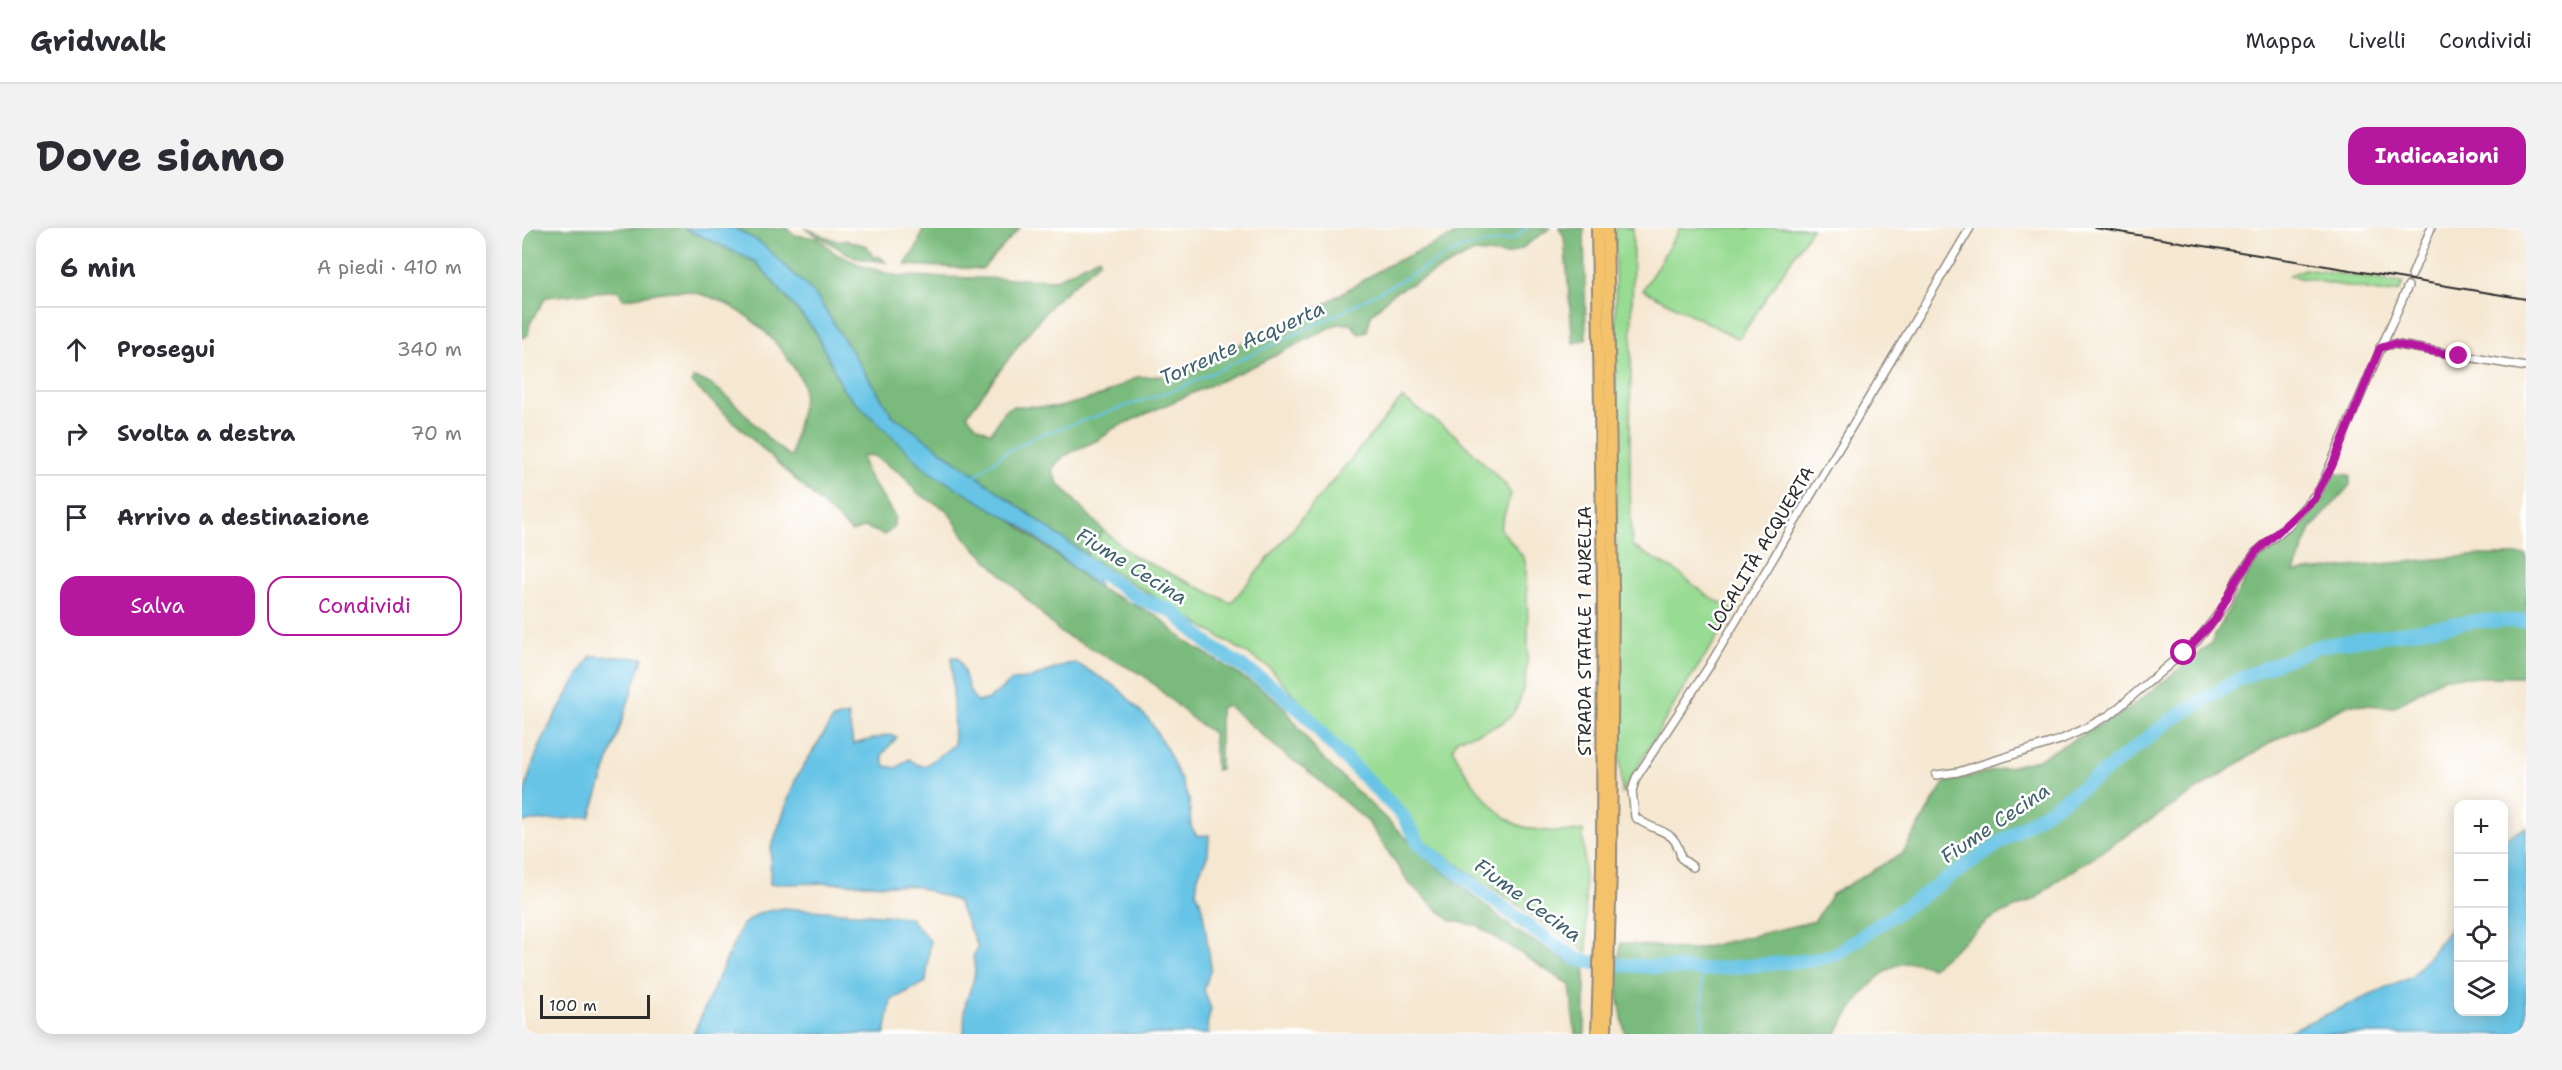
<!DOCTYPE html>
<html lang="it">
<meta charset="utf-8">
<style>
body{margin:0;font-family:"Shantell Sans",sans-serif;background:#f2f2f3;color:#2b2b33}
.controls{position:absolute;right:18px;bottom:18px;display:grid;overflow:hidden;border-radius:12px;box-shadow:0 3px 15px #0003}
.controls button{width:54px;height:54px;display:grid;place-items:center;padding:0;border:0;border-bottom:2px solid #e1e1e2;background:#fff;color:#2b2b33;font:30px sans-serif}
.scale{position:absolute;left:18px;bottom:15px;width:110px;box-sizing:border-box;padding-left:6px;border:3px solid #2b2b2b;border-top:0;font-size:16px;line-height:21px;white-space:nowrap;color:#2b2b2b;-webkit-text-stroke:4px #fff;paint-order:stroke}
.stop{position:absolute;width:18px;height:18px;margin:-14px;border:4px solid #b5179e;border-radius:50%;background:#fff}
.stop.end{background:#b5179e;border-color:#fff;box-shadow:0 2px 6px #0008}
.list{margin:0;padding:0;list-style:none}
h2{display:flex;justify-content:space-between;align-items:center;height:78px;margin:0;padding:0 24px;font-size:26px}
h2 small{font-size:20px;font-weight:400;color:#7c7c81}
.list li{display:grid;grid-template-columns:39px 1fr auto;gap:18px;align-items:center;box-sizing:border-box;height:84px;padding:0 24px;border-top:2px solid #e1e1e2}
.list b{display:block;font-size:22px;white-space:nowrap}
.list em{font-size:20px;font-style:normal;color:#7c7c81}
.actions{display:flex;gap:12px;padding:18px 24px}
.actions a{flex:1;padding:14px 0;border:2px solid #b5179e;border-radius:18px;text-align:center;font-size:21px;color:#b5179e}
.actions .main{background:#b5179e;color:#fff}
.icon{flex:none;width:33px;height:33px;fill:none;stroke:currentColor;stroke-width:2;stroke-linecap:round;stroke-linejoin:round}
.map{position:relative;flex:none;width:2004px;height:806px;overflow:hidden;border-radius:18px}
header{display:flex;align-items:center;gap:36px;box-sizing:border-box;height:84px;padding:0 30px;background:#fff;border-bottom:2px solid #e1e1e2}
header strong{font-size:28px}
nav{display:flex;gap:33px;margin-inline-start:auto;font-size:21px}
.intro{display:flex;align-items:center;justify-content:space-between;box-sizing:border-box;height:144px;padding:0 36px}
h1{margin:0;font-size:42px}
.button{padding:15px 27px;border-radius:18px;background:#b5179e;color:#fff;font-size:21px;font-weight:700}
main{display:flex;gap:36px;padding:0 36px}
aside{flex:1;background:#fff;border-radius:18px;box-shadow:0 3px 15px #0003}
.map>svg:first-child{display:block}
.green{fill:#98db93;stroke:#62835f;stroke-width:1.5}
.forest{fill:#7abb7d;stroke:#527354;stroke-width:1.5}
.water{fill:#68c4e6;stroke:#4a7888;stroke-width:1.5}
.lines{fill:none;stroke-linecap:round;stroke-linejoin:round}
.stream{stroke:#68c4e6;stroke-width:2}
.river{stroke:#68c4e6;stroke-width:14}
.minor-casing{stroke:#90897e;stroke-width:10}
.trunk-casing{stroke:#90897e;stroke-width:14}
.minor{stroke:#fff;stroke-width:7}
.trunk{stroke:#f4c26a;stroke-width:10}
.rail{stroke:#2b2b2b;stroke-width:2}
.route{stroke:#b5179e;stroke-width:8}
.labels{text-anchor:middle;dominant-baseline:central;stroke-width:5;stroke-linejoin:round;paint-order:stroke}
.street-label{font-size:18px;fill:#2b2b2b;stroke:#fff}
.water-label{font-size:20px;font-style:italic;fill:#40616c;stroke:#fff}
</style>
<header>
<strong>Gridwalk</strong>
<nav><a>Mappa</a><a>Livelli</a><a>Condividi</a></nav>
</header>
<div class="intro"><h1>Dove siamo</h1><a class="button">Indicazioni</a></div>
<main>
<aside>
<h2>6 min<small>A piedi · 410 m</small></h2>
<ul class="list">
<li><svg class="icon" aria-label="ahead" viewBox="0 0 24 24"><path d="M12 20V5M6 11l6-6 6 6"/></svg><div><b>Prosegui</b></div><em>340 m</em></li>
<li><svg class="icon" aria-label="right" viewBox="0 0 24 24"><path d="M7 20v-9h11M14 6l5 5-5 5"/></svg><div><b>Svolta a destra</b></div><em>70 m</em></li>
<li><svg class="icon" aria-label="arrive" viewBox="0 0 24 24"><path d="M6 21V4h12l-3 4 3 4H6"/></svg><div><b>Arrivo a destinazione</b></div></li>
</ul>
<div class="actions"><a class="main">Salva</a><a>Condividi</a></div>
</aside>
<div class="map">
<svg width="2004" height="806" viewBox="0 0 2004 806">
<rect width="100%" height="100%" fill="#fff"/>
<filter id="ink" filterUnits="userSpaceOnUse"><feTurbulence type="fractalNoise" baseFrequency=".0167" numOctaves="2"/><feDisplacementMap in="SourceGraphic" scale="12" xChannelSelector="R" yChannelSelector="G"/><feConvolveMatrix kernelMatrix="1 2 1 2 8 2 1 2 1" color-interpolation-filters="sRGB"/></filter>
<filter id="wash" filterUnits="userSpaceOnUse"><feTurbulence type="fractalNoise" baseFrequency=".008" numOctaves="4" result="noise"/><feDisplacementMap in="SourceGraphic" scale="24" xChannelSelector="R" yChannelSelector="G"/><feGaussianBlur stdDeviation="1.35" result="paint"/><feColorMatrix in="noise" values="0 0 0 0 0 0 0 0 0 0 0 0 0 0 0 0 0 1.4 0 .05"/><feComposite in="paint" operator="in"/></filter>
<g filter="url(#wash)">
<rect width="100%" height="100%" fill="#f5e7d0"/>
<g class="green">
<path d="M1093,0h18c0,106 -6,212 -1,318l46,26 27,22 30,17 -51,77 -62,105 -4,-68z"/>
<path d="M1158,0h132l-73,111 -96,-49z"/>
<path d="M1782,41l99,14 -4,8 -15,2 -95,-17z"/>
<path d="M880,170l51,35 52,51 6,10 -11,34 24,30 2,9c0,36 12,131 -21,154 -14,9 -32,13 -48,18l-4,9c9,25 38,61 61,75 13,8 55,11 69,7l4,122 -161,-109 -157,-176 -183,-112 17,-25 29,25 99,48z"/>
</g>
<g class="forest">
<path d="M0,0h162l72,34 60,70 28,59 256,198 56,26 28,25 82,52 18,15 34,47 109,104 88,72 53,32 17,4v68h-10l-5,-49 -92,-59 -28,-6 -21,-18 -20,-19 -41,-61 -67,-57 -11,-6 -63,-54 -7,3v61l-4,1 -3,-37 -18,-12 -52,-46 -82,-42 -95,-94 -19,-29 -30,-17 -15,-19 -30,-19 -10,2 4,15 29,45 -2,11 -9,7 -19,-8 -13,5 -160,-149 1,-5c36,5 67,62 99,79 1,-25 13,-47 11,-72 -1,-7 -8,-14 -11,-20 -22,-35 -58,-65 -101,-73 -21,-4 -47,4 -68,7l-5,-9 -72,7 -16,26 -2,12 -6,3z"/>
<path d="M212,0h52l9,7 23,3 18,16 29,13 33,9 157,4 44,-23 1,4 -47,42 -30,36 -56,76 10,11 14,7 13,-22 9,-5 47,1 43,-12 34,-18 33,-1 24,-6 44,-25 75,-34 75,-46 71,-32 25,-5h66l-28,20 -15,7 -33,-3 -81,41 -22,22 -4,16 -8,3 -8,-10h-14l-79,40 -146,65c-15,18 -51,19 -60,42l6,12 45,47 -17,25 -194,-140 -77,-121z"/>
<path d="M283,0l34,14 7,-2 21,6 7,12 5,-2 7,6 -31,-4z"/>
<path d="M401,0h97l-38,41 -77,-4 13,-20z"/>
<path d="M1037,0h25l2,111 -13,5 -9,-108z"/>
<path d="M1813,246l15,1v10l-39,44 -17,43 187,-17h45v122h-82l-50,30 -43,-3 -78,37 -211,136 -27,22 -45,20 -59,49c-42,-24 -77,36 -95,66h-211l-9,-51 5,-40 71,7 123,-29 17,-27 71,-41 41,-70 93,-23 92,-51 82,-66 45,-84 41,-32z"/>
</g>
<g class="water">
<path d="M162,0h50l26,14 55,52 77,121 194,140 14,34 -77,-62 -94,-55 -85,-81 -28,-59 -60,-70z"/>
<path d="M69,428l52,2 -53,159 -68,5c0,-60 38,-116 69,-166z"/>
<path d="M430,429h5c11,16 9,35 20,45l12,-3 23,-19 17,-1 38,-15 9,-1 41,24 33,34 19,32 20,46 2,28 6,9 12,-1 -1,19 -10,22 -2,16 6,13 9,63 -7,22 7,19 -4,16 2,9h-245c1,-11 -1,-24 3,-35 5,-16 11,-24 6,-42l5,-10 -21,-46 -42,-15 -75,-3 -70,1 1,-36 25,-70 37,-59 15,-4 5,29 35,-9 9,2 -15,18 3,11 11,2 13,-9 9,6 7,1 29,-21z"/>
<path d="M2004,599v207h-244l130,-57 41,-52 5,-12v99h46v-173z"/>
<path d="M261,680l126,9 21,24 -4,41 -35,18 -6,34h-192l49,-109 17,-12z"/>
</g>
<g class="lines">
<g class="stream">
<path d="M451,250l31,-25 33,-17 143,-48 156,-73 125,-67 52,-9 14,-11"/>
<path d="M1180,742l1,64"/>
</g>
<path class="river" d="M554,330l65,41 31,12 40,36 63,41 33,29 20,24 74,74 18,30 111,83 46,31 18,4 107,7 111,-10 23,-6 264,-179 71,-55 70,-42 78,-32 157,-25h50"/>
</g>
</g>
<g filter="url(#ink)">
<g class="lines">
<g class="minor-casing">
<g id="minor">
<path d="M1890,47l19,-47"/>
<path d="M1858,119l13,-3 133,23"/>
<path d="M1414,547l22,-3 102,-32 24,-11 27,-15 86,-73 29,-37 11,-25 19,-27 33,-27 31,-36 88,-203"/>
<path d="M1171,639l-12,-9c-5,-32 -26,-24 -46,-41l-3,-26 4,-13 72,-110 262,-440"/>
</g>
</g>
<g class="trunk-casing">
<g id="trunk">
<path d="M1075,806l5,-166 1,-280 -6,-360"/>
<path d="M1084,806l5,-166 2,-280 -6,-360"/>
</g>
</g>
<use href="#minor" class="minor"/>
<use href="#trunk" class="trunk"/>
<path class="rail" d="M1573,0l431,71"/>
</g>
</g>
<g class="lines" filter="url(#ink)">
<path class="route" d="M1662,425l31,-33 22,-41 19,-27 58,-53 18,-33 48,-118 13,-4 66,12"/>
</g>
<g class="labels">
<g class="street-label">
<text transform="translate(1239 321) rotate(-59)">LOCALITÀ ACQUERTA</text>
<text transform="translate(1063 403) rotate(-90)">STRADA STATALE 1 AURELIA</text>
</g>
<g class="water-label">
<text transform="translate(720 115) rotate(-24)">Torrente Acquerta</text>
<text transform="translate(610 338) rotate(32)">Fiume Cecina</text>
<text transform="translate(1473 595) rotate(-34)">Fiume Cecina</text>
<text transform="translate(1006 672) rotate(36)">Fiume Cecina</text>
</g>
</g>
</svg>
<div class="controls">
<button>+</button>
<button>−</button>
<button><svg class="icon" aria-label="locate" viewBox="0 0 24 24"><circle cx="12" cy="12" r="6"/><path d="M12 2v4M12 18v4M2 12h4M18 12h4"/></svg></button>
<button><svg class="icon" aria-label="layers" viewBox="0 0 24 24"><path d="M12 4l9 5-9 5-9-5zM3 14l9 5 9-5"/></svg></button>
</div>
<div class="scale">100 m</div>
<div class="stop" style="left:1662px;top:425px"></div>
<div class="stop end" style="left:1937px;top:128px"></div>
</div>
</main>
